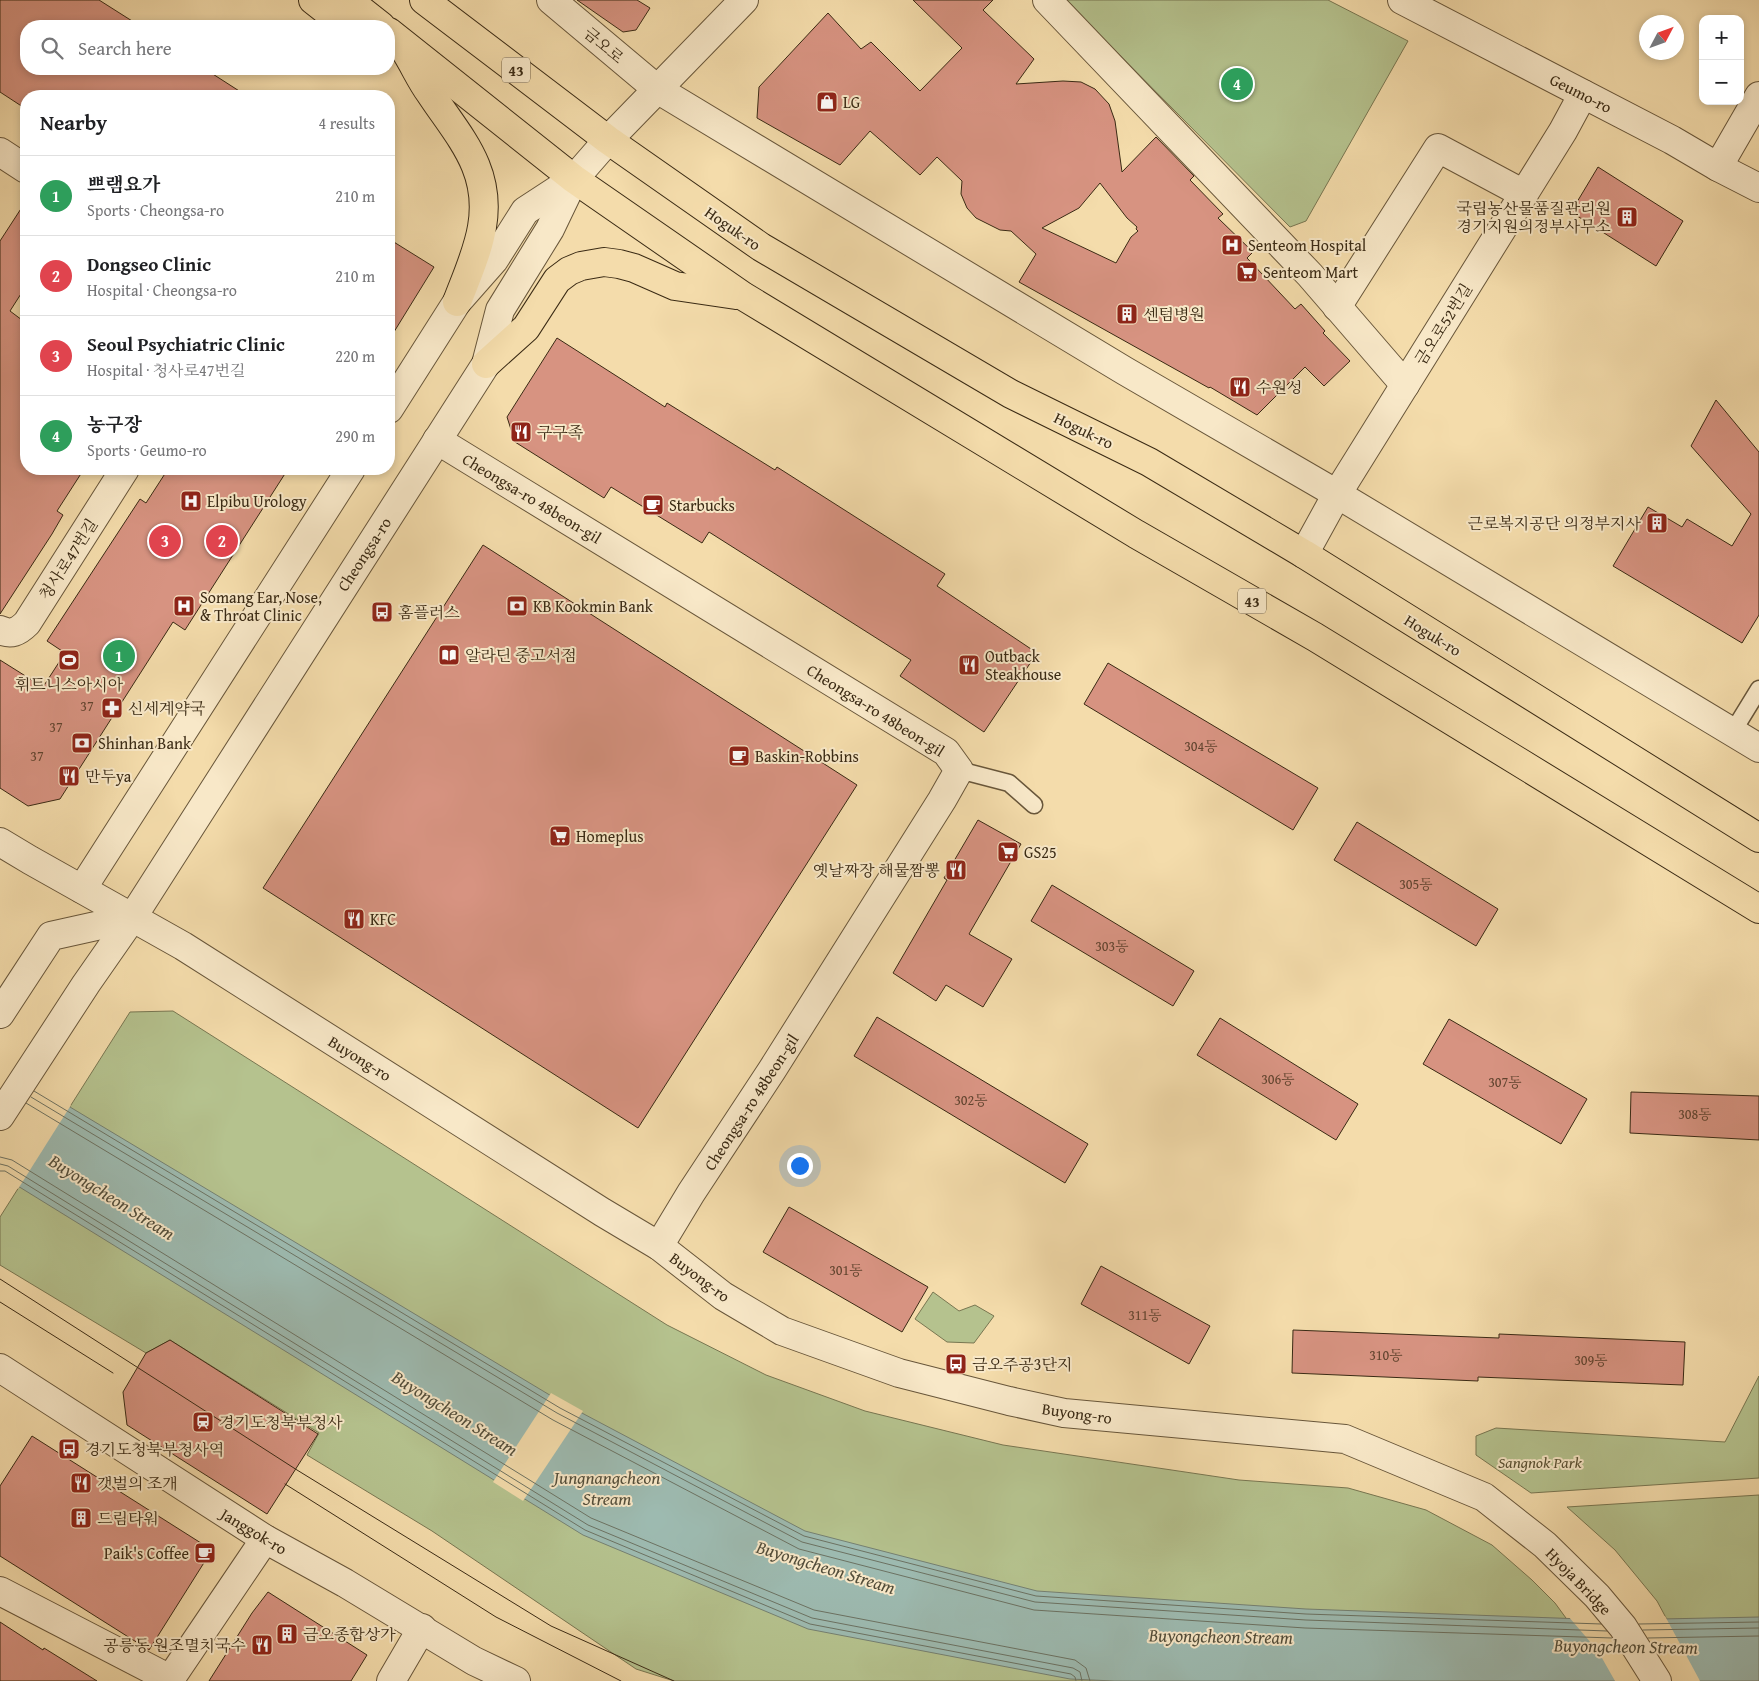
<!DOCTYPE html>
<meta charset="utf-8">
<style>
body{margin:0;font-family:"Gentium Book Plus","Noto Serif KR",serif;background:#f2f2f2;color:#202124}
.controls{position:absolute;right:15px;top:15px;display:grid;overflow:hidden;border-radius:10px;box-shadow:0 2px 8px #0003}
.controls button{width:45px;height:45px;display:grid;place-items:center;padding:0;border:0;border-bottom:1px solid #e0e0e0;background:#fff;color:#202124;font:25px sans-serif}
.compass{position:absolute;left:1639px;top:15px;width:45px;height:45px;border-radius:50%;background:#fff;box-shadow:0 2px 8px #0003;rotate:49deg}
.you{position:absolute;left:799px;top:1165px;width:18px;height:18px;margin:-12px;border:4px solid #fff;border-radius:50%;background:#1a73e8;box-shadow:0 0 0 8px #1a73e833}
.badge{display:grid;place-items:center;width:32px;height:32px;border-radius:50%;background:#0b8043;color:#fff;font-size:16px;font-weight:700}
.pin{position:absolute;translate:-50% -50%;border:2px solid #fff;box-shadow:0 1px 5px #0006}
.list{margin:0;padding:0;list-style:none}
h2{display:flex;justify-content:space-between;align-items:center;height:65px;margin:0;padding:0 20px;font-size:21px}
h2 small{font-size:16px;font-weight:400;color:#757577}
.list li{display:grid;grid-template-columns:32px 1fr auto;gap:15px;align-items:center;box-sizing:border-box;height:80px;padding:0 20px;border-top:1px solid #e0e0e0}
.list b{display:block;font-size:19px;white-space:nowrap}
.list p{margin:0;font-size:16px;white-space:nowrap;color:#757577}
.list em{font-size:16px;font-style:normal;color:#757577}
.icon{flex:none;width:28px;height:28px;fill:none;stroke:currentColor;stroke-width:2;stroke-linecap:round;stroke-linejoin:round}
.map{position:relative;flex:none;width:1759px;height:1681px;overflow:hidden}
.search{position:absolute;background:#fff;box-shadow:0 2px 8px #0003;left:20px;top:20px;width:375px;height:55px;display:flex;align-items:center;gap:12px;box-sizing:border-box;padding:0 18px;border-radius:20px;color:#757577;font-size:19px}
.panel{position:absolute;background:#fff;box-shadow:0 2px 8px #0003;left:20px;top:90px;width:375px;height:385px;border-radius:20px}
.map>svg:first-child{display:block}
.green{fill:#b5c28e;stroke:#787651}
.water{fill:#9dbab0;stroke:#758072}
.pier{fill:#f4dcab}
.lines{fill:none;stroke-linecap:round;stroke-linejoin:round}
.shore{stroke:#6c7262;stroke-width:1}
.building{fill:#d79381;stroke:#3a2a14;fill-rule:evenodd}
.service-casing{stroke:#68563a;stroke-width:19}
.minor-casing{stroke:#68563a;stroke-width:30}
.primary-casing{stroke:#3a2a14;stroke-width:30}
.service{stroke:#f8e8c8;stroke-width:16}
.minor{stroke:#f8e8c8;stroke-width:28}
.primary{stroke:#f4dcab;stroke-width:28}
.tram{stroke:#3a2a14;stroke-width:1}
.labels{text-anchor:middle;dominant-baseline:central;stroke-width:4;stroke-linejoin:round;paint-order:stroke}
.number-label{font-size:14px;fill:#61442f}
.shield{fill:#f8e8c8;stroke:#73634a;stroke-width:1}
.shield-label{font-size:15px;font-weight:bold;fill:#3a2a14}
.street-label{font-size:16px;fill:#3a2a14;stroke:#f8e8c8}
.poi-label{font-size:16px;fill:#3a2a14;stroke:#f8e8c8;text-anchor:start}
.park-label{font-size:16px;font-style:italic;fill:#595032;stroke:#f8e8c8}
.water-label{font-size:18px;font-style:italic;fill:#534e3b;stroke:#f8e8c8}
</style>
<div class="map">
<svg width="1759" height="1681" viewBox="0 0 1759 1681">
<rect width="100%" height="100%" fill="#f4dcab"/>
<filter id="stains"><feTurbulence type="fractalNoise" baseFrequency=".004" numOctaves="4"/><feColorMatrix values="0 0 0 0 .2 0 0 0 0 .09 0 0 0 0 .02 0 0 0 .5 -.17"/></filter>
<radialGradient id="worn" r=".72"><stop offset=".6" stop-color="#630" stop-opacity="0"/><stop offset="1" stop-color="#630" stop-opacity=".3"/></radialGradient>
<g class="green">
<path d="M1065,0h263l80,41 -102,180 -16,6z"/>
<path d="M173,1011l494,314 99,50 99,36 138,34 236,35 109,8 78,22 66,35 40,35 23,23 57,78h-938l-38,-12 -204,-138 -125,-76 12,-22 -149,-93 -24,13 -146,-88v-48l130,-205z"/>
<path d="M933,1292l26,19 16,-6 19,11 -20,27 -27,-1 -32,-23z"/>
<path d="M1759,1376v102l-228,15 -55,-38v-19l20,-8 229,14z"/>
<path d="M1759,1495v186h-59l-43,-80 -42,-51 -48,-43z"/>
</g>
<path class="water" d="M0,1065l563,338 242,128 232,60 269,18 305,11 148,-3v64h-645l-44,-2 -262,-50 -225,-94 -583,-360z"/>
<g class="pier">
<path d="M0,1063l71,42 -53,84 -18,-12z"/>
<path d="M551,1393l32,18 -60,90 -30,-19z"/>
<path d="M1568,1616h97l35,65h-85l-17,-30z"/>
</g>
<g class="lines">
<g class="shore">
<path d="M34,1091l526,317 244,128 232,60 270,18 295,10"/>
<path d="M31,1097l526,316 245,129 233,60 271,18 301,11"/>
<path d="M26,1103l527,317 246,129 235,61 271,18 307,10"/>
<path d="M0,1157l12,3 579,358 223,92 261,50 11,8 4,13"/>
<path d="M0,1164l8,2 580,359 224,93 261,50 7,4 2,9"/>
<path d="M0,1171h5l580,359 225,94 261,50 4,3 1,4"/>
<path d="M1639,1624l120,-2"/>
<path d="M1643,1630l116,-2"/>
<path d="M1648,1638l111,-2"/>
</g>
</g>
<g class="building">
<path d="M0,0h99l41,26h-114v43h179l42,27h-221v13l-26,-17z"/>
<path d="M577,0h60l13,8 -14,22 -13,2z"/>
<path d="M913,0h80l-10,10 51,49 -18,25 47,-3 18,1 14,7 14,15 6,17 7,51 34,-35 38,39 -4,4 33,34 -5,4 35,34 -6,6 48,51 6,-5 24,27 -2,2 27,28 -26,25 -19,-19 -48,48 -47,-28 -1,1 -190,-106 17,-28 -25,-23 -11,-1 -24,-12 -9,-10 -6,-14 1,-13 -25,-24 -17,18 -50,-44 -30,34 -83,-47 2,-31 69,-74 33,36 10,-7 49,49 42,-43zM1100,183l27,35 10,9 -1,2 2,2 -7,6 -15,26 -74,-35 37,-20z"/>
<path d="M1598,167l85,54 -27,45 -85,-54z"/>
<path d="M26,201v85l-16,25 16,12v146h58l-27,42 6,4 -11,19 -52,80v-373z"/>
<path d="M389,239l45,28 -45,73z"/>
<path d="M557,338l108,69 2,-4 108,67 2,-3 168,107 -8,12 100,67 -53,79 -84,-56 11,-16 -202,-128 -7,11 -91,-56 -7,11 -89,-56 -8,-25z"/>
<path d="M1716,400l43,52v163l-17,28 -129,-77 35,-59 34,20 5,-8 45,27 19,-32 -60,-68z"/>
<path d="M168,469h120l-103,161 -12,-8 -113,177 -32,7 -28,-18v-128l43,27 22,-34 -18,-12 93,-142 6,4z"/>
<path d="M483,545l374,240 -219,343 -375,-240z"/>
<path d="M1108,663l210,125 -25,42 -209,-126z"/>
<path d="M978,820l43,24 -52,90 43,25 -29,48 -37,-22 -10,16 -43,-28 54,-93 -3,-2z"/>
<path d="M1357,822l141,87 -22,37 -142,-86z"/>
<path d="M1052,885l142,86 -21,35 -142,-85z"/>
<path d="M877,1017l211,127 -23,39 -211,-127z"/>
<path d="M1220,1018l138,86 -22,36 -139,-85z"/>
<path d="M1449,1019l138,80 -26,45 -138,-80z"/>
<path d="M1631,1092l128,4v44l-129,-7z"/>
<path d="M789,1207l139,80 -26,45 -139,-80z"/>
<path d="M1101,1266l109,60 -21,38 -108,-60z"/>
<path d="M1293,1330l206,8v-4l186,8 -2,43 -205,-8v4l-186,-8z"/>
<path d="M170,1340l148,94 -51,80 -140,-89 -4,-33 23,-39z"/>
<path d="M32,1436l180,114 -63,100 -149,-94v-70z"/>
<path d="M268,1592l99,63 -16,26h-142l43,-68z"/>
<path d="M0,1622l43,28 1,-2 53,33h-97z"/>
</g>
<g class="lines">
<g class="service-casing">
<g id="service">
<path d="M1732,733l27,-44"/>
<path d="M959,770l50,13 25,22"/>
</g>
</g>
<g class="minor-casing">
<g id="minor">
<path d="M551,0l106,89 468,282 212,123 422,254"/>
<path d="M1047,0l263,275 95,110"/>
<path d="M1402,0l270,140 46,27 41,21"/>
<path d="M0,152l26,17"/>
<path d="M1718,167l41,-71"/>
<path d="M1337,307l101,-159 86,46"/>
<path d="M389,409l68,-107 37,-42 31,-49 49,-32"/>
<path d="M437,440l509,312 13,18 -17,30 -170,270 -81,123 -32,53"/>
<path d="M1304,554l33,-60 226,-363 20,-37"/>
<path d="M0,630c11,5 18,2 27,-7l98,-154"/>
<path d="M0,842l30,18 153,86 419,266 57,34 64,50 59,35 117,42 110,28 55,12 281,26 139,58 61,48 52,51 26,31 34,54"/>
<path d="M82,889l269,-420"/>
<path d="M0,1014l51,-78 81,-18"/>
<path d="M0,1116l86,-132 46,-66 354,-554 14,-54 50,-81 24,-50 34,-39 136,-140"/>
<path d="M0,1368l265,171 80,44 129,78 42,20"/>
<path d="M0,1591l170,88"/>
<path d="M169,1681l96,-142"/>
<path d="M391,1681l31,-53"/>
</g>
</g>
<g class="primary-casing">
<g id="primary">
<path d="M313,0l33,26"/>
<path d="M348,0l33,26"/>
<path d="M424,0l184,140 153,107 250,147 138,68 155,92 455,284"/>
<path d="M389,32l185,147 169,117 393,238 179,103 444,272"/>
<path d="M407,54c8,13 14,27 23,39 29,44 62,76 52,134 -4,25 -16,51 -25,75"/>
<path d="M486,364l40,-36 31,-48 12,-9 12,-5 23,-4 15,2 15,4 41,18 61,9"/>
</g>
</g>
<use href="#service" class="service"/>
<use href="#minor" class="minor"/>
<use href="#primary" class="primary"/>
<g class="tram">
<path d="M0,1279l297,191 254,156 123,55"/>
<path d="M0,1302l113,71"/>
<path d="M285,1484l211,133 125,64"/>
</g>
</g>
<defs>
<g id="shop-square" transform="scale(1.125)"><rect x="-9" y="-9" width="18" height="18" rx="4" fill="#8f2418" stroke="#f8e8c8"/><path d="M-5-2.5h2.3a2.7 3.5 0 0 1 5.4 0H5L5.5 6h-11ZM-1.5-2.5h3a1.5 2.3 0 0 0-3 0Z" fill="#fff"/></g>
<g id="building-square" transform="scale(1.125)"><rect x="-9" y="-9" width="18" height="18" rx="4" fill="#8f2418" stroke="#f8e8c8"/><path d="M-4-6H4V6H1V3H-1V6H-4ZM-2.5-4.3h1.7v1.8h-1.7ZM.8-4.3h1.7v1.8H.8ZM-2.5-1h1.7V.8h-1.7ZM.8-1h1.7V.8H.8Z" fill="#fff"/></g>
<g id="hospital-square" transform="scale(1.125)"><rect x="-9" y="-9" width="18" height="18" rx="4" fill="#8f2418" stroke="#f8e8c8"/><path d="M-5-5h3v3.5h4V-5h3V5h-3V1.5h-4V5h-3Z" fill="#fff"/></g>
<g id="supermarket-square" transform="scale(1.125)"><rect x="-9" y="-9" width="18" height="18" rx="4" fill="#8f2418" stroke="#f8e8c8"/><path d="M-6-5.5h2.5l.6 2H6L4.5 2H-2.5L-4.4-4H-6ZM-1.5 3.2a1.3 1.3 0 1 0 .1 0ZM3 3.2a1.3 1.3 0 1 0 .1 0Z" fill="#fff"/></g>
<g id="restaurant-square" transform="scale(1.125)"><rect x="-9" y="-9" width="18" height="18" rx="4" fill="#8f2418" stroke="#f8e8c8"/><path d="M-5-6h1v4h1v-4h1v4h1v-4h1v5L-1.5 .5V6h-2V.5L-5-1ZM5-6V6H3V1.5H1.5Q1.5-4 5-6Z" fill="#fff"/></g>
<g id="cafe-square" transform="scale(1.125)"><rect x="-9" y="-9" width="18" height="18" rx="4" fill="#8f2418" stroke="#f8e8c8"/><path d="M-5.5-4.5H6V0H3Q3 3.5 0 3.5H-2.5Q-5.5 3.5-5.5 0ZM3-3.2v2h1.7v-2ZM-6 4.5H4V6H-6Z" fill="#fff"/></g>
<g id="bank-square" transform="scale(1.125)"><rect x="-9" y="-9" width="18" height="18" rx="4" fill="#8f2418" stroke="#f8e8c8"/><path d="M-6-4H6V4H-6ZM0-2.3a2.3 2.3 0 1 0 0 4.6a2.3 2.3 0 1 0 0-4.6Z" fill="#fff"/></g>
<g id="bus-square" transform="scale(1.125)"><rect x="-9" y="-9" width="18" height="18" rx="4" fill="#8f2418" stroke="#f8e8c8"/><path d="M-5-6H5V4H4V6H2V4H-2V6H-4V4H-5ZM-3.5-4V0h7V-4ZM-3.5 1.2v1.5H-2V1.2ZM2 1.2v1.5H3.5V1.2Z" fill="#fff"/></g>
<g id="library-square" transform="scale(1.125)"><rect x="-9" y="-9" width="18" height="18" rx="4" fill="#8f2418" stroke="#f8e8c8"/><path d="M-6-4Q-3-5.5-.7-3.5V5Q-3 3-6 4ZM6-4Q3-5.5 .7-3.5V5Q3 3 6 4Z" fill="#fff"/></g>
<g id="stadium-square" transform="scale(1.125)"><rect x="-9" y="-9" width="18" height="18" rx="4" fill="#8f2418" stroke="#f8e8c8"/><path d="M0-5a6.5 5 0 1 0 0 10a6.5 5 0 1 0 0-10ZM-3.5-1.8h7v3.6h-7Z" fill="#fff"/></g>
<g id="pharmacy-square" transform="scale(1.125)"><rect x="-9" y="-9" width="18" height="18" rx="4" fill="#8f2418" stroke="#f8e8c8"/><path d="M-2-6h4v4h4v4h-4v4h-4v-4h-4v-4h4Z" fill="#fff"/></g>
<g id="station-square" transform="scale(1.125)"><rect x="-9" y="-9" width="18" height="18" rx="4" fill="#8f2418" stroke="#f8e8c8"/><path d="M-3-6H3Q5-6 5-4V2Q5 4 3 4L4.5 6H3L1.5 4h-3L-3 6H-4.5L-3 4Q-5 4-5 2V-4Q-5-6-3-6ZM-3.5-4v3h7v-3ZM-3.5 1v1.5H-2V1ZM2 1v1.5H3.5V1Z" fill="#fff"/></g>
</defs>
<g fill-rule="evenodd">
<use href="#shop-square" x="827" y="102"/>
<use href="#building-square" x="1627" y="217"/>
<use href="#hospital-square" x="1232" y="245"/>
<use href="#supermarket-square" x="1247" y="272"/>
<use href="#building-square" x="1127" y="314"/>
<use href="#restaurant-square" x="1240" y="387"/>
<use href="#restaurant-square" x="521" y="432"/>
<use href="#hospital-square" x="191" y="501"/>
<use href="#cafe-square" x="653" y="505"/>
<use href="#building-square" x="1657" y="523"/>
<use href="#hospital-square" x="184" y="606"/>
<use href="#bank-square" x="517" y="606"/>
<use href="#bus-square" x="382" y="612"/>
<use href="#library-square" x="449" y="655"/>
<use href="#stadium-square" x="69" y="660"/>
<use href="#restaurant-square" x="969" y="665"/>
<use href="#pharmacy-square" x="112" y="708"/>
<use href="#bank-square" x="82" y="743"/>
<use href="#cafe-square" x="739" y="756"/>
<use href="#restaurant-square" x="69" y="776"/>
<use href="#supermarket-square" x="560" y="836"/>
<use href="#supermarket-square" x="1008" y="852"/>
<use href="#restaurant-square" x="956" y="870"/>
<use href="#restaurant-square" x="354" y="919"/>
<use href="#bus-square" x="956" y="1364"/>
<use href="#station-square" x="203" y="1422"/>
<use href="#bus-square" x="69" y="1449"/>
<use href="#restaurant-square" x="81" y="1483"/>
<use href="#building-square" x="81" y="1518"/>
<use href="#cafe-square" x="205" y="1553"/>
<use href="#building-square" x="287" y="1634"/>
<use href="#restaurant-square" x="262" y="1645"/>
</g>
<g class="labels">
<g class="number-label">
<text x="87" y="706">37</text>
<text x="56" y="727">37</text>
<text x="1201" y="746">304동</text>
<text x="37" y="756">37</text>
<text x="1416" y="884">305동</text>
<text x="1112" y="946">303동</text>
<text x="1278" y="1079">306동</text>
<text x="1505" y="1082">307동</text>
<text x="971" y="1100">302동</text>
<text x="1695" y="1114">308동</text>
<text x="846" y="1270">301동</text>
<text x="1145" y="1315">311동</text>
<text x="1386" y="1355">310동</text>
<text x="1591" y="1360">309동</text>
</g>
<g class="shield">
<rect x="502" y="57.5" width="28" height="25" rx="4"/>
<rect x="1238" y="588.5" width="28" height="25" rx="4"/>
</g>
<g class="shield-label">
<text x="516" y="70">43</text>
<text x="1252" y="601">43</text>
</g>
<g class="street-label">
<text transform="translate(604 45) rotate(40)">금오로</text>
<text transform="translate(1581 93) rotate(27)">Geumo-ro</text>
<text transform="translate(733 228) rotate(35)">Hoguk-ro</text>
<text transform="translate(1443 324) rotate(-58)">금오로52번길</text>
<text transform="translate(1084 430) rotate(26)">Hoguk-ro</text>
<text transform="translate(532 498) rotate(31)">Cheongsa-ro 48beon-gil</text>
<text transform="translate(364 554) rotate(-57)">Cheongsa-ro</text>
<text transform="translate(68 559) rotate(-57)">청사로47번길</text>
<text transform="translate(1433 635) rotate(32)">Hoguk-ro</text>
<text transform="translate(876 710) rotate(32)">Cheongsa-ro 48beon-gil</text>
<text transform="translate(360 1058) rotate(32)">Buyong-ro</text>
<text transform="translate(751 1102) rotate(-57)">Cheongsa-ro 48beon-gil</text>
<text transform="translate(700 1277) rotate(37)">Buyong-ro</text>
<text transform="translate(1077 1413) rotate(8)">Buyong-ro</text>
<text transform="translate(254 1531) rotate(31)">Janggok-ro</text>
<text transform="translate(1579 1581) rotate(46)">Hyoja Bridge</text>
</g>
<g class="poi-label">
<text x="843" y="102">LG</text>
<text x="1611" y="208" text-anchor="end">국립농산물품질관리원<tspan x="1611" dy="18">경기지원의정부사무소</tspan></text>
<text x="1248" y="245">Senteom Hospital</text>
<text x="1263" y="272">Senteom Mart</text>
<text x="1143" y="314">센텀병원</text>
<text x="1256" y="387">수원성</text>
<text x="537" y="432">구구족</text>
<text x="207" y="501">Elpibu Urology</text>
<text x="669" y="505">Starbucks</text>
<text x="1641" y="523" text-anchor="end">근로복지공단 의정부지사</text>
<text x="200" y="597">Somang Ear, Nose,<tspan x="200" dy="18">&amp; Throat Clinic</tspan></text>
<text x="533" y="606">KB Kookmin Bank</text>
<text x="398" y="612">홈플러스</text>
<text x="465" y="655">알라딘 중고서점</text>
<text x="985" y="656">Outback<tspan x="985" dy="18">Steakhouse</tspan></text>
<text x="69" y="684" text-anchor="middle">휘트니스아시아</text>
<text x="128" y="708">신세계약국</text>
<text x="98" y="743">Shinhan Bank</text>
<text x="755" y="756">Baskin-Robbins</text>
<text x="85" y="776">만두ya</text>
<text x="576" y="836">Homeplus</text>
<text x="1024" y="852">GS25</text>
<text x="940" y="870" text-anchor="end">옛날짜장 해물짬뽕</text>
<text x="370" y="919">KFC</text>
<text x="972" y="1364">금오주공3단지</text>
<text x="219" y="1422">경기도청북부청사</text>
<text x="85" y="1449">경기도청북부청사역</text>
<text x="97" y="1483">갯벌의 조개</text>
<text x="97" y="1518">드림타워</text>
<text x="189" y="1553" text-anchor="end">Paik's Coffee</text>
<text x="303" y="1634">금오종합상가</text>
<text x="246" y="1645" text-anchor="end">공릉동 원조멸치국수</text>
</g>
<g class="park-label">
<text x="1540" y="1462">Sangnok Park</text>
</g>
<g class="water-label">
<text transform="translate(112 1197) rotate(32)">Buyongcheon Stream</text>
<text transform="translate(455 1413) rotate(32)">Buyongcheon Stream</text>
<text x="607" y="1477">Jungnangcheon<tspan x="607" dy="21">Stream</tspan></text>
<text transform="translate(826 1567) rotate(17)">Buyongcheon Stream</text>
<text transform="translate(1221 1636) rotate(1)">Buyongcheon Stream</text>
<text transform="translate(1626 1646) rotate(1)">Buyongcheon Stream</text>
</g>
</g>
<rect width="100%" height="100%" filter="url(#stains)"/>
<rect width="100%" height="100%" fill="url(#worn)"/>
</svg>
<div class="controls">
<button>+</button>
<button>−</button>
</div>
<svg class="compass" viewBox="-18 -18 36 36"><path d="M0-13l5 13h-10z" fill="#e53935"/><path d="M0 13l5-13h-10z" fill="#757577"/></svg>
<div class="you"></div>
<div class="pin badge" style="left:119px;top:656px;background:#2e9e5b">1</div>
<div class="pin badge" style="left:222px;top:541px;background:#e0444e">2</div>
<div class="pin badge" style="left:165px;top:541px;background:#e0444e">3</div>
<div class="pin badge" style="left:1237px;top:84px;background:#2e9e5b">4</div>
<div class="search"><svg class="icon" aria-label="search" viewBox="0 0 24 24"><circle cx="10" cy="10" r="6"/><path d="M15 15l6 6"/></svg>Search here</div>
<section class="panel">
<h2>Nearby<small>4 results</small></h2>
<ul class="list">
<li><span class="badge" style="background:#2e9e5b">1</span><div><b>쁘램요가</b><p>Sports · Cheongsa-ro</p></div><em>210 m</em></li>
<li><span class="badge" style="background:#e0444e">2</span><div><b>Dongseo Clinic</b><p>Hospital · Cheongsa-ro</p></div><em>210 m</em></li>
<li><span class="badge" style="background:#e0444e">3</span><div><b>Seoul Psychiatric Clinic</b><p>Hospital · 청사로47번길</p></div><em>220 m</em></li>
<li><span class="badge" style="background:#2e9e5b">4</span><div><b>농구장</b><p>Sports · Geumo-ro</p></div><em>290 m</em></li>
</ul>
</section>
</div>
